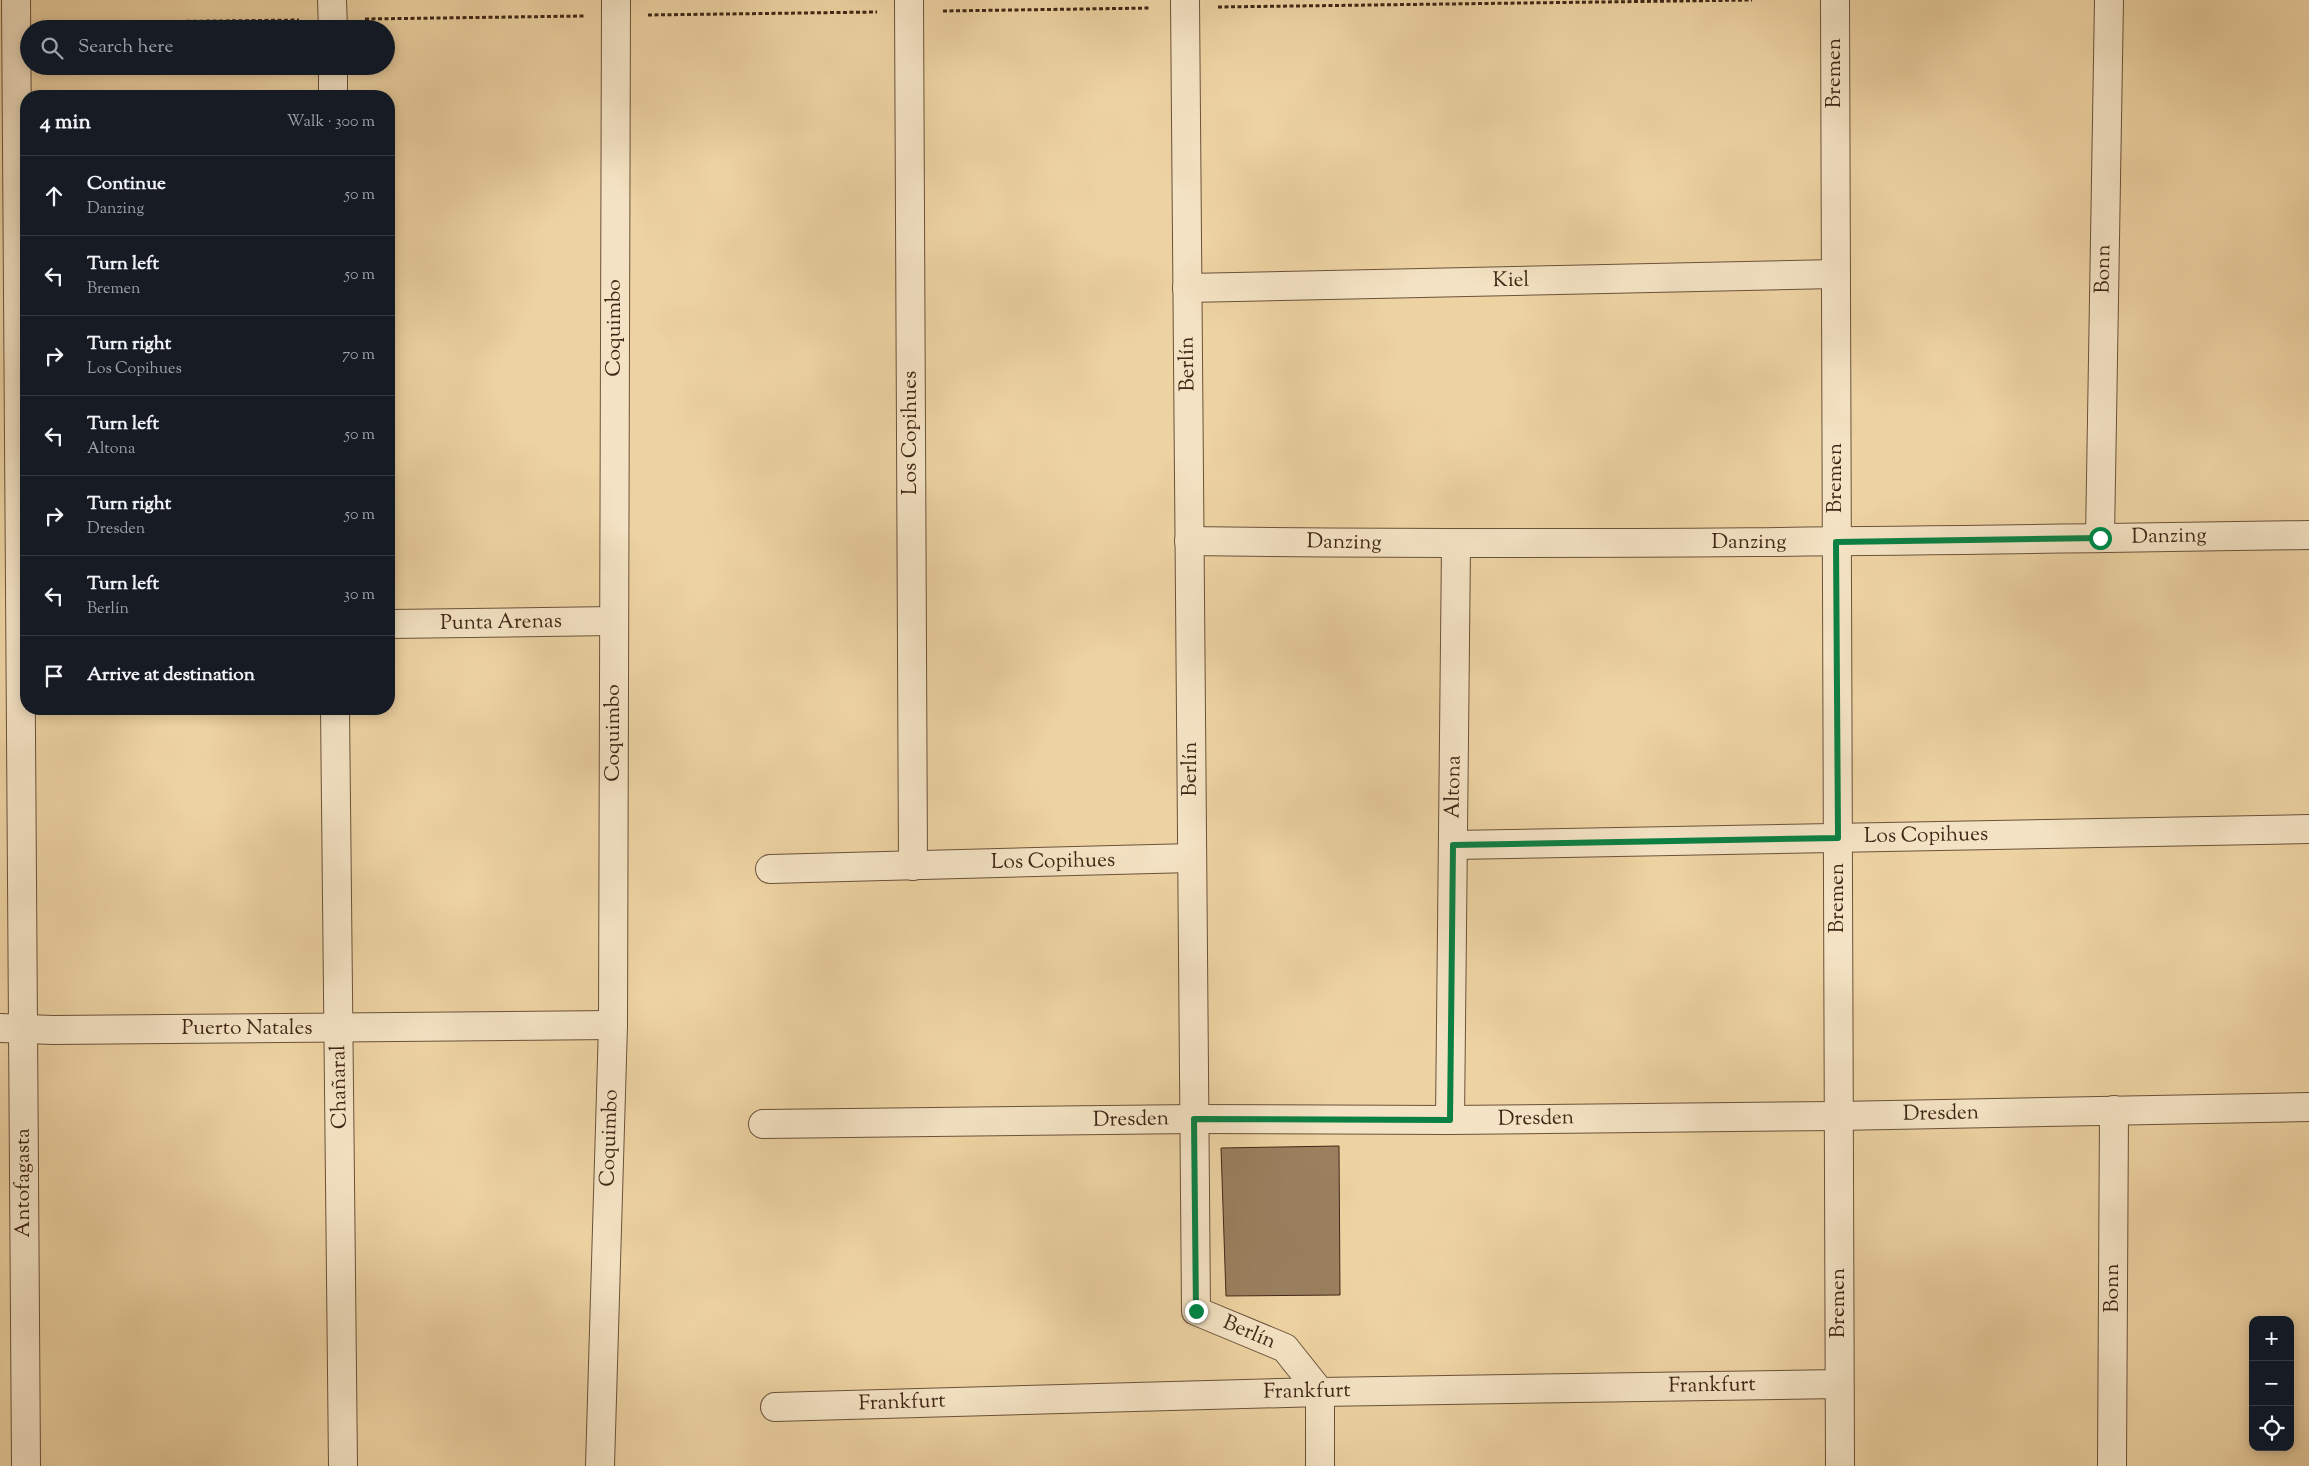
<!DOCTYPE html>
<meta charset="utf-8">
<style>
body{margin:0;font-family:"Sorts Mill Goudy",serif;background:#242831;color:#f1f3f6}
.controls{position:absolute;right:15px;bottom:15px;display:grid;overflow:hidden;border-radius:10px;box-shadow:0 2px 12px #0003}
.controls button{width:45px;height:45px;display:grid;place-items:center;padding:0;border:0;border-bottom:1px solid #363941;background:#171b24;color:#f1f3f6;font:25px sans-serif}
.stop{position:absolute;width:15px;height:15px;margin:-11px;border:4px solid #0b8043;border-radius:50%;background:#fff}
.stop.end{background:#0b8043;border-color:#fff;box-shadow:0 1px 5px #0008}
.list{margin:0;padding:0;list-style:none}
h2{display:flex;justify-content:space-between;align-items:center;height:65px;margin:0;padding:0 20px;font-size:21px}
h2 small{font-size:16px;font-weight:400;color:#9ea1a6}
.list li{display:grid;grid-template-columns:32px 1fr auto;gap:15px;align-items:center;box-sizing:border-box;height:80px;padding:0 20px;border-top:1px solid #363941}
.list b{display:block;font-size:19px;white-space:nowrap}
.list p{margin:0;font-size:16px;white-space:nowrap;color:#9ea1a6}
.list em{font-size:16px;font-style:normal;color:#9ea1a6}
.icon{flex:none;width:28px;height:28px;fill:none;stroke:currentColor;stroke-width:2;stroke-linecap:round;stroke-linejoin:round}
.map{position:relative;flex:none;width:2309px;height:1466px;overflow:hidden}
.search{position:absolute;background:#171b24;box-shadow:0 2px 12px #0003;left:20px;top:20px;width:375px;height:55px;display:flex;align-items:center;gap:12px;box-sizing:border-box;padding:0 18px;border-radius:28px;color:#9ea1a6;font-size:19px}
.panel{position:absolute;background:#171b24;box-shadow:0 2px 12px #0003;left:20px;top:90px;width:375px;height:625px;border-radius:20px}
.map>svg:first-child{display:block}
.building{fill:#9a805f;stroke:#402817}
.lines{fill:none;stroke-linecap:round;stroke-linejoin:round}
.minor-casing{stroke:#6b523a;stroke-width:30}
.path{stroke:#402817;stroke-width:3;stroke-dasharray:4 2.5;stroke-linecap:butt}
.minor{stroke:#f3e2c3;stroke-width:28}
.route{stroke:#0b8043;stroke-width:6}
.labels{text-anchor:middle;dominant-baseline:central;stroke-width:4;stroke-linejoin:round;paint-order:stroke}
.street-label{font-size:21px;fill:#402817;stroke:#f3e2c3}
</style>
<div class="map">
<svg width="2309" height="1466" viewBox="0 0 2309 1466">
<rect width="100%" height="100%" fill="#edd2a2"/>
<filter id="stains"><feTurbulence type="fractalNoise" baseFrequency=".004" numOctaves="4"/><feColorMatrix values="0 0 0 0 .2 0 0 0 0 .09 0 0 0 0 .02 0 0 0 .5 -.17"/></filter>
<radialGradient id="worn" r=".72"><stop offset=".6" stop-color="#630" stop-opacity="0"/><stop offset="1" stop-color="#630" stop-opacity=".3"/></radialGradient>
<path class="building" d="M1339,1146l1,149 -114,1 -5,-148z"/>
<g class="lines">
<g class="minor-casing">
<g id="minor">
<path d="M16,0l10,1466"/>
<path d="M332,0l1,29"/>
<path d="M909,0l4,866"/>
<path d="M1185,0l11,1311 89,37 35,44v74"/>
<path d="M1835,0l5,1466"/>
<path d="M333,66v30"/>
<path d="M1187,288l648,-14"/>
<path d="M2100,538l9,-538"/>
<path d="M1189,541c374,5 747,0 1120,-6"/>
<path d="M389,624l225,-3"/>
<path d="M335,709l8,757"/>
<path d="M1453,845l856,-16"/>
<path d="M770,869l422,-11"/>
<path d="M0,1028l53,2 560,-5"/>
<path d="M1450,1120l6,-575"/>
<path d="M763,1124l431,-5 256,1 388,-4 471,-9"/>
<path d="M775,1407l545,-15 519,-8"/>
<path d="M600,1466l13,-441 3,-1025"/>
<path d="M2112,1466l2,-356"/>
</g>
</g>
<g class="path">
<path d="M1218,7l534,-7"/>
<path d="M943,11l208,-3"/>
<path d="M648,15l229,-3"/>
<path d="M365,19l219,-3"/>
<path d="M50,23l249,-3"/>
</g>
<use href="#minor" class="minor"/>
</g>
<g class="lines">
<path class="route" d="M1196,1311l-2,-192 256,1 3,-275 385,-7 -2,-296 264,-4"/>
</g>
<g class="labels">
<g class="street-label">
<text transform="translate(1835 73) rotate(-90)">Bremen</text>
<text transform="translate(2104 269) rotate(-89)">Bonn</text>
<text transform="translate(1511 281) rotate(-1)">Kiel</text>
<text transform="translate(615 328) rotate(-90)">Coquimbo</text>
<text transform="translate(1188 364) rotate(-91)">Berlín</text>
<text transform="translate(911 433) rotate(-90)">Los Copihues</text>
<text transform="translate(1836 478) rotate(-90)">Bremen</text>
<text transform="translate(2169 537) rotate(-1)">Danzing</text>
<text transform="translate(1344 543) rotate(1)">Danzing</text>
<text x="1749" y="543">Danzing</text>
<text transform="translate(501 623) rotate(-1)">Punta Arenas</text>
<text transform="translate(614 733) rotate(-90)">Coquimbo</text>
<text transform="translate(1191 769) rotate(-90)">Berlín</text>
<text transform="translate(1454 787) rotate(-89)">Altona</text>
<text transform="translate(1926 836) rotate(-1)">Los Copihues</text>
<text transform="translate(1053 862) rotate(-1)">Los Copihues</text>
<text transform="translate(1838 898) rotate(-90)">Bremen</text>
<text x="247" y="1029">Puerto Natales</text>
<text transform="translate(340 1087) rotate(-91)">Chañaral</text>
<text transform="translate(1941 1114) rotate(-1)">Dresden</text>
<text transform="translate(1536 1119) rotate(-1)">Dresden</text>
<text transform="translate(1131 1120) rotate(-1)">Dresden</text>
<text transform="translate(610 1138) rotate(-88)">Coquimbo</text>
<text transform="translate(24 1183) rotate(-90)">Antofagasta</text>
<text transform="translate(2113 1288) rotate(-90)">Bonn</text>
<text transform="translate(1839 1303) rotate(-90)">Bremen</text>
<text transform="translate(1249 1333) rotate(23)">Berlín</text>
<text transform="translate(1712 1386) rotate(-1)">Frankfurt</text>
<text transform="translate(1307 1392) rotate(-1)">Frankfurt</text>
<text transform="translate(902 1403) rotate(-2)">Frankfurt</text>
</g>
</g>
<rect width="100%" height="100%" filter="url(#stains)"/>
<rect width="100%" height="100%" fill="url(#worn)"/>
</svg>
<div class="controls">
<button>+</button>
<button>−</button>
<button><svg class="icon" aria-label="locate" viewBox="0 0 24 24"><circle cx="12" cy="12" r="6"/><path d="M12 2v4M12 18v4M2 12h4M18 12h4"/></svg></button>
</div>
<div class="stop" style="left:2100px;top:538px"></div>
<div class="stop end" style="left:1196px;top:1311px"></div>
<div class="search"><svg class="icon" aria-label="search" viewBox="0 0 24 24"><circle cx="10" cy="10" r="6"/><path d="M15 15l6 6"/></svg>Search here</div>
<section class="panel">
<h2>4 min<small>Walk · 300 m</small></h2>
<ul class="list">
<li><svg class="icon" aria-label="ahead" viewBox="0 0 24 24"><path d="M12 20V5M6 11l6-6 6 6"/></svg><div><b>Continue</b><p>Danzing</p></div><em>50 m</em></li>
<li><svg class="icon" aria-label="left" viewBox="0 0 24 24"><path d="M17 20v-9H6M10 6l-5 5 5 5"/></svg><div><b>Turn left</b><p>Bremen</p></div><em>50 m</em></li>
<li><svg class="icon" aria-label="right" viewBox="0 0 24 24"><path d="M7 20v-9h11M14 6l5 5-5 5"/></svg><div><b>Turn right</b><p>Los Copihues</p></div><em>70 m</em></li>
<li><svg class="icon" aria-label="left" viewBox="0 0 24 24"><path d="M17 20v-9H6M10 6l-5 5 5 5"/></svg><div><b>Turn left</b><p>Altona</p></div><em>50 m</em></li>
<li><svg class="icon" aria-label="right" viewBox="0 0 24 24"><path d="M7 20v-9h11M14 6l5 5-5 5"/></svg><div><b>Turn right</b><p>Dresden</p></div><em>50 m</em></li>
<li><svg class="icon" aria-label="left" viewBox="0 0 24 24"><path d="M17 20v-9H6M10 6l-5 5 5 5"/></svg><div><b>Turn left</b><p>Berlín</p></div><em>30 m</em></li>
<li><svg class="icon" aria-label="arrive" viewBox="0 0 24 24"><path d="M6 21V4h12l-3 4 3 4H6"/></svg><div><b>Arrive at destination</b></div></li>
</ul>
</section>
</div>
